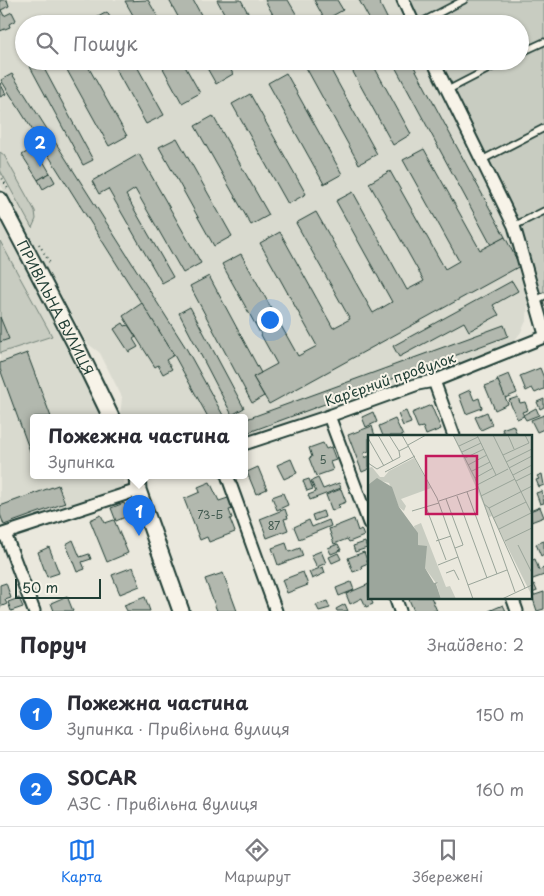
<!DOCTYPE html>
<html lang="uk">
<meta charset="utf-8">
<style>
body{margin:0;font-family:"Playpen Sans",sans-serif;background:#f2f2f3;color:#2b2b33}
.scale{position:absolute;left:15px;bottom:12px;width:86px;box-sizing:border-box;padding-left:5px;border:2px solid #1f3d34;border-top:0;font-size:14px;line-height:18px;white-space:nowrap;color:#1f3d34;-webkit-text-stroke:4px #f7f3e8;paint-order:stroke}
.you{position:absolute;left:269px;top:319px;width:18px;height:18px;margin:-12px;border:4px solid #fff;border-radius:50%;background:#1a73e8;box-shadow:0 0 0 8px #1a73e833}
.badge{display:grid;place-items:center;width:32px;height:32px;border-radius:50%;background:#1a73e8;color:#fff;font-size:16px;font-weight:700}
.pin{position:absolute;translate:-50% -41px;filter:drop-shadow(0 1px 2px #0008)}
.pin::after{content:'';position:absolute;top:26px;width:18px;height:15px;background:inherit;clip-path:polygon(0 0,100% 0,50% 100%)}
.popup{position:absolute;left:30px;top:414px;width:218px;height:65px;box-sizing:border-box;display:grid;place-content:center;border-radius:5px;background:#fff;filter:drop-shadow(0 1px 4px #0005);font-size:16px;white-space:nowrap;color:#7c7c81}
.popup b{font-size:19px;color:#2b2b33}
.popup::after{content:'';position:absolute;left:50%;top:100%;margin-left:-10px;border:10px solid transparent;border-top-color:#fff}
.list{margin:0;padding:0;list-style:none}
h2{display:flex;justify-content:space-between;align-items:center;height:65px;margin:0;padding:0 20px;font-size:21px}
h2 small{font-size:16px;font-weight:400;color:#7c7c81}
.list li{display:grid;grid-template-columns:32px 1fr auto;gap:15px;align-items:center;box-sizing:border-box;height:75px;padding:0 20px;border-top:1px solid #e1e1e2}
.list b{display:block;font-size:19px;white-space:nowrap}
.list p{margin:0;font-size:16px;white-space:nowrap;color:#7c7c81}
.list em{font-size:16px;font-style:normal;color:#7c7c81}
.icon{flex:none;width:28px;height:28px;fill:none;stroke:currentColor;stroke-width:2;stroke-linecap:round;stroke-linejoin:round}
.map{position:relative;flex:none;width:544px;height:611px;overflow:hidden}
.search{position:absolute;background:#fff;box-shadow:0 1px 4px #0004;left:15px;right:15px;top:15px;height:55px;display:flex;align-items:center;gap:12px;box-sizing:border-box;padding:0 18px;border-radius:28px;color:#7c7c81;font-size:19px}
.sheet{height:215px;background:#fff}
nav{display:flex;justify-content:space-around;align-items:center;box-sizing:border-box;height:70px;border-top:1px solid #e1e1e2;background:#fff;font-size:14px;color:#7c7c81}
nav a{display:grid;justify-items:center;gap:2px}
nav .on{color:#1a73e8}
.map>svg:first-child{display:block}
.built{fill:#d9dacf}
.green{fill:#c8ccc1;stroke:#74847a}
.building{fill:#b2b8ae;stroke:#1f3d34}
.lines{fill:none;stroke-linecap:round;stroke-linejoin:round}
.lane-casing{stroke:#1f3d34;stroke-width:9}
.street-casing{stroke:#1f3d34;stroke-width:15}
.secondary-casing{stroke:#1f3d34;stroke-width:19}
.path{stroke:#1f3d34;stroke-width:2;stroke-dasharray:1 4;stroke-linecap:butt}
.lane{stroke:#f7f3e8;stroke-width:5.5}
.street{stroke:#f7f3e8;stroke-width:11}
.secondary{stroke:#f7f3e8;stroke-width:15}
.labels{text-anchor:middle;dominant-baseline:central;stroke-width:4;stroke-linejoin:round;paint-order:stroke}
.number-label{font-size:11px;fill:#445c52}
.street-label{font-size:14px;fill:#1f3d34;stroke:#f7f3e8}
.inset-road{fill:none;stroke:#99a499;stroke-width:1}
.view{fill:#c2185b;fill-opacity:0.15;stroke:#c2185b;stroke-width:2.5}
.inset-edge{fill:none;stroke:#1f3d34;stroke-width:2.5}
</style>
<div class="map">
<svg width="544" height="611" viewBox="0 0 544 611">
<rect width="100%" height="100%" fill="#eae8dd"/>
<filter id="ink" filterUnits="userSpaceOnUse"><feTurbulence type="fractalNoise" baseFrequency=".02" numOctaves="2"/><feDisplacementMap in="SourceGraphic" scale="10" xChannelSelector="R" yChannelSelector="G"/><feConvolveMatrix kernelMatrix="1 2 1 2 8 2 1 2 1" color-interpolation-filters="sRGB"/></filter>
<g filter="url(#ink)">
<g class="built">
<path d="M0,0h400l11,24h-387v37h406l81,166 13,43 4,29 -1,20 -6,13 -9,12 -184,68 -84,28v-23h-124l2,-20 -22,-44 -13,-10 -87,-160z"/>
<path d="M0,219l102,198h-68v58h89l1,7v7l-6,4 -118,37z"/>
</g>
<g class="green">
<path d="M406,0h138v316l-13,-47 -94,-208h83v-37h-102z"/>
<path d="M0,152l4,3 31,56 1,8 -4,9 -32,-58z"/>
<path d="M0,241l52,95 -52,17z"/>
</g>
<g class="building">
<path d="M0,0h7l2,6 -8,4 3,6 8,-4 4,8 -7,4 1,3 -10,4z"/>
<path d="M148,0l14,24h-24l-13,-23z"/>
<path d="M169,0h24l13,24h-24z"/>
<path d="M217,0h24l13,24h-24z"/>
<path d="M265,0h23l14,24h-24z"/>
<path d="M314,0h23l6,10 -18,10z"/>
<path d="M359,0h19l12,24h-18z"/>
<path d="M107,12l7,12h-24l-1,-2z"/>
<path d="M27,61h13l53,99 -10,5z"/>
<path d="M62,61h23l42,75 -18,10z"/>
<path d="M111,61h23l30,54 -18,9z"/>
<path d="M159,61h23l18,32 -18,10z"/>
<path d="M203,61h23l7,13 -17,10z"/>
<path d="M304,61h22l51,93 -18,10 -56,-102z"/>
<path d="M347,61h24l40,73 -18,11z"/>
<path d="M392,61h19l94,176 -14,8z"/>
<path d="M286,73l56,101 -18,10 -56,-101z"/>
<path d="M12,74l174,274 38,69h-16l-34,-62 -173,-275z"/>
<path d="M0,83l6,11 -6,3z"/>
<path d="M250,94l56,100 -18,10 -56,-100z"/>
<path d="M213,116l56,99 -18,10 -56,-99z"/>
<path d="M177,138l55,98 -18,10 -55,-99z"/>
<path d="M35,147l15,26 -12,7 -16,-25z"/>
<path d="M424,149l56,101 25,-13 15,29 -251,138 -16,-27 24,-13 -55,-100 19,-10 57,102 19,-10 -57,-103 20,-11 53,96 17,-9 -54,-96 20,-11 57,101 19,-11 -56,-101 17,-9 54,98 17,-9 -55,-98 21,-12 55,98 14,-8 -56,-101z"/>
<path d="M139,154l62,109 -18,10 -48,-84 -9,6 47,82 -11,6 -54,-94 -9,5 -7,-13z"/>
<path d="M50,173l5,9 -12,7 -5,-9z"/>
<path d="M209,276l52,97 -8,4 11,19 -12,7 -62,-117z"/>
<path d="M512,281l6,10 -25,14 6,10 -30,16 -5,-9 -65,35 -6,-11z"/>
<path d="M142,303l32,52 -8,5 6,9 -9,5 -5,-9 -3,2 -32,-51z"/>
<path d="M190,307l54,101 -12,7 -53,-102z"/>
<path d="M0,317l9,22 -9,3z"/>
<path d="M123,323l2,3 3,-1 8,12 -3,2 5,8 -9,5 -15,-23z"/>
<path d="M504,325l4,11 -264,98v-14z"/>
<path d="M27,353l24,64h-17v45l-34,-93v-6z"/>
<path d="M540,368l4,10v11l-9,4 -3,-5 -6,3 -6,-15z"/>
<path d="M509,374l8,19 -12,5 -8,-19z"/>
<path d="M498,381l10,23 -13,6 -10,-24z"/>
<path d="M470,390l4,10 5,-2 3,10 -16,6 -7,-19z"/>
<path d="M518,397l2,6 5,-1 3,8 -6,2 2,4 -7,3 -8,-19z"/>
<path d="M544,399v8l-4,2 -3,-7z"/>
<path d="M431,405l10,24 -15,6 -3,-8 -5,1 -6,-15z"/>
<path d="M536,408l3,7 -13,5 -3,-5z"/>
<path d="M406,411l5,12 -8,3 -5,-12z"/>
<path d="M373,412l4,10 -11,5 -4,-10z"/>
<path d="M487,412l5,13 -11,5 -6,-13z"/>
<path d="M544,415v14l-7,3 -6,-12z"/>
<path d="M395,419l8,17h-20l-4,-10z"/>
<path d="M513,425l5,11h-13l-3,-7z"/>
<path d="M372,426l3,10h-6v15l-5,2 1,5 4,-2v13l-7,3 -14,-37z"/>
<path d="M323,443l3,6 5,-2 5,13 -6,2 3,8 -17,6 -7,-18 3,-1 -3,-9z"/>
<path d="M291,459l6,14 -13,6 -7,-14z"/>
<path d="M258,467l9,22 -11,5 -9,-22z"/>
<path d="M542,474l2,11 -5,2 -3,-7 3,-1 -2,-3z"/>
<path d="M318,478l5,11 16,-6 2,5 -31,12 -2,-5 8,-3 -5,-11z"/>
<path d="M309,479l4,10 -6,2 -4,-10z"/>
<path d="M210,482l9,19 9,-3 5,11 -4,1 3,8 -2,1 5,13 -26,10 -2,-5 -7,3 -16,-41 16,-7 -2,-5z"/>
<path d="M58,485l7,18 -61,22 -4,-11v-8z"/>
<path d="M341,489l5,13 -8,3 2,2 -8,4 -6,-16z"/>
<path d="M542,491l2,12 -4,1 -4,-11z"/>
<path d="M283,493l5,12 -11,5 -5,-13z"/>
<path d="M124,503l6,12 -14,6 -5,-13z"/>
<path d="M540,507l4,10 -13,5 -1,-11z"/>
<path d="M285,509l3,9 -4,1 4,11 -21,8 -7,-19z"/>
<path d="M323,511l2,6 -11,4 -2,-6z"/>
<path d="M101,515l4,8 9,-3 14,33 -21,9 -17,-42z"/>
<path d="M354,519l4,12 3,-2 3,7 -15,6 -2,-3 -13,5 -5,-15z"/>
<path d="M309,520l3,7 17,-7 2,6 -32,13 -5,-12z"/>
<path d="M73,540l7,17 9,-3 2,5 -9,3 3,7 -8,3 -11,-28z"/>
<path d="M544,541v13l-3,2 -5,-12z"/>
<path d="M365,542l2,6 -12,4 -2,-6z"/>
<path d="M286,543l3,9 11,-4 3,8 -25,9 -6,-17z"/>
<path d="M338,544l3,6 -10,4 -3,-6z"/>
<path d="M49,547l10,26 -12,4 -9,-25z"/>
<path d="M321,551l5,12 -9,4 -6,-12z"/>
<path d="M364,552l4,11 -7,3 1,3 -9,3 -5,-14z"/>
<path d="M338,553l3,6 -9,4 -3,-6z"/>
<path d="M535,559l4,11 5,-2v7l-14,5v-19z"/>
<path d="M133,567l7,19 -20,8 -8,-19z"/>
<path d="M323,567l2,6 -13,6 -3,-7z"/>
<path d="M303,572l5,13 -21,8 -5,-13z"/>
<path d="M223,573l14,38h-20l-12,-32z"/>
<path d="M351,582l3,8 -15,6 -3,-8z"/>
<path d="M6,583l5,15 -6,2 2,4 -7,3v-22z"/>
<path d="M369,584v13h6l-4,2 2,5 -7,3 -4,-9 -12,6 -4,-10z"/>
<path d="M534,584l3,7 -7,3v-8z"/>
<path d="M544,592v17l-7,2 -5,-15z"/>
<path d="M67,596l6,15h-19l-3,-8z"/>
<path d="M145,597l5,14h-23l-3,-6z"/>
<path d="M408,597h23l6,14h-23z"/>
<path d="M19,598l4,9 -12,4 -3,-9z"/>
<path d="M327,601l3,7 -11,3 -3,-6z"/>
<path d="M345,604l3,7h-11l-1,-2z"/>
<path d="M503,605l3,6h-17z"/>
</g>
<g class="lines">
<g class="lane-casing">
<g id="lane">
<path d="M418,24l46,-24"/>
<path d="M520,53l24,-11"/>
<path d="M448,90l56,-29"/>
<path d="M482,160l62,-32"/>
<path d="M514,226l30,-15"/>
<path d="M535,301l9,-5"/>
</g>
</g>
<g class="street-casing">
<g id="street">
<path d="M403,0l11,24"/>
<path d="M433,61l81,165 30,105"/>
<path d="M434,381l20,55"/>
<path d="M329,416l40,107"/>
<path d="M244,444l85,-28 89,-32 16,-3 110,-44"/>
<path d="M227,475l49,136"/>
<path d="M5,534l29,77"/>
<path d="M0,535l138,-45"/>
<path d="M395,597l5,14"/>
<path d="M512,597l5,14"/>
</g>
</g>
<g class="secondary-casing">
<g id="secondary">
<path id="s1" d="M0,200l77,147 34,70"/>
<path d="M137,475l1,15 43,121"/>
</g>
</g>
<g class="path">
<path d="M0,174l8,15"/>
<path d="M39,244l12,21"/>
</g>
<use href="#lane" class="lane"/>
<use href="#street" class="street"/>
<use href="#secondary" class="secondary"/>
</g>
</g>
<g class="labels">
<g class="number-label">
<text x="323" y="459">5</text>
<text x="210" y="514">73-Б</text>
<text x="274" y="525">87</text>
</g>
<g class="street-label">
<text stroke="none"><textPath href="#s1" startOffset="121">ПРИВІЛЬНА ВУЛИЦЯ</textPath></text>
<text transform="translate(390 379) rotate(-19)">Карʼєрний провулок</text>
</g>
</g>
<g transform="translate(368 435)">
<rect width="164" height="164" fill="#eae8dd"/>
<path d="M85,0h76l3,3v158l-40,-80 -3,1zM46,23l17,30 -30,11 5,7 -2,5 -5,-4 -10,-24 -12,-3 -9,5v-17l4,-1 8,10h4l5,-6zM53,88l25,64 4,-1 6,13h-15l-5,-16 -11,-15v-21l-7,-2 -4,-19z" fill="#c8ccc1"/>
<path d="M9,43l15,9 7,20 19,26v12l9,1 -2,22 9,15 4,-1 -2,2 5,15h-73v-114z" fill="#9ca69c"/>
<path class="inset-road" d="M10,0l15,26M21,0l10,16M34,0l35,63 36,101M85,0l22,43 40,114M109,0l19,40M125,0l39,79M140,0l6,14M0,3l16,28M40,10l18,-10M91,11l19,-9M94,17l19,-9M135,20l26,-12 -4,-8M97,23l19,-9M138,27l26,-13M0,28l9,6 23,-12 -1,-6 10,-5M100,30l19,-10M141,33l23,-12M104,36l18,-9M17,37l30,-16M145,40l19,-10M107,43l18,-10M148,46l16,-8M109,50l31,-16M99,57l30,82M89,61l30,82M113,61l34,-17M78,64l16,43 1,3 -8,3M71,66l39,-13M116,69l5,4 36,80M58,72l20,53M121,73l43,-22M44,76l27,-8M125,83l33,-16M131,94l32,-16M68,106l15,-5M137,106l27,-13M150,110l14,28M70,130l20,-8M78,138l8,-3 5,10M100,150l39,-15M134,164l30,-14"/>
<path class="view" d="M58,21h51v58h-51z"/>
<rect width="164" height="164" class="inset-edge"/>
</g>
</svg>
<div class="scale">50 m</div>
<div class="you"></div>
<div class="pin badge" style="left:139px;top:536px">1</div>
<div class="popup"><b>Пожежна частина</b>Зупинка</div>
<div class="pin badge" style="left:40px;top:167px">2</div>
<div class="search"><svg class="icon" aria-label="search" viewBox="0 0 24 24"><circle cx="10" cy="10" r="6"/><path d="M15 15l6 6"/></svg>Пошук</div>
</div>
<section class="sheet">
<h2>Поруч<small>Знайдено: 2</small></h2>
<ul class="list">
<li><span class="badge">1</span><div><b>Пожежна частина</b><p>Зупинка · Привільна вулиця</p></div><em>150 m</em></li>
<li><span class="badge">2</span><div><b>SOCAR</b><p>АЗС · Привільна вулиця</p></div><em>160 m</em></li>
</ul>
</section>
<nav>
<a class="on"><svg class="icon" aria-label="map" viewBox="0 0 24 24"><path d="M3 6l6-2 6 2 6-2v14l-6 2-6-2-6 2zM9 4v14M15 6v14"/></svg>Карта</a>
<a><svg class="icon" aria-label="directions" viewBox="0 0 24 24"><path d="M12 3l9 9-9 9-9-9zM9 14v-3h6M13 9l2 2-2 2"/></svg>Маршрут</a>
<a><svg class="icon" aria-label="saved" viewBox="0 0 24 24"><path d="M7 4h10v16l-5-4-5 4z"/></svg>Збережені</a>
</nav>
